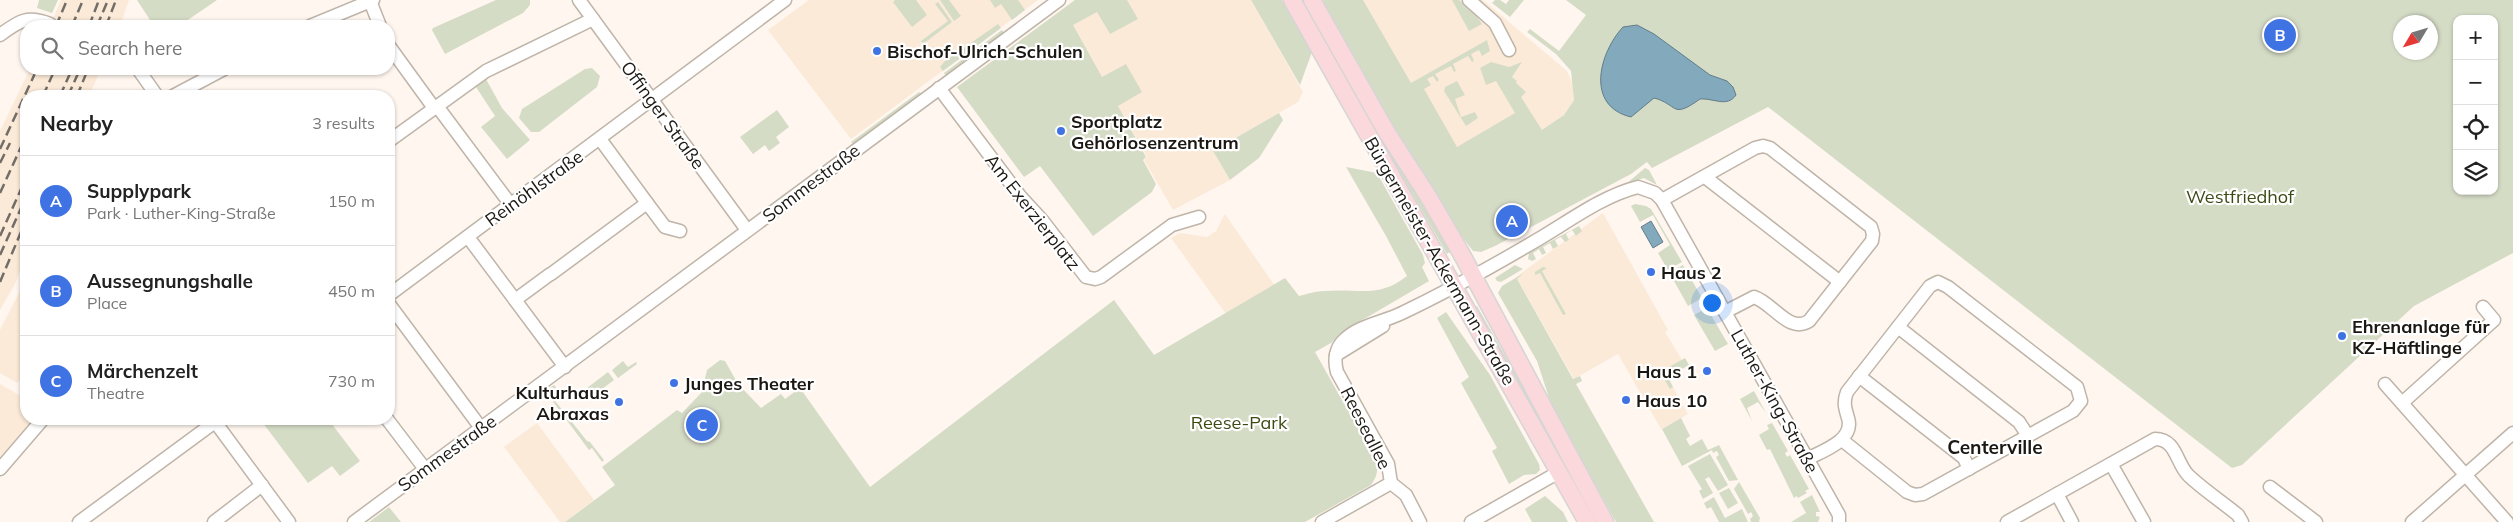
<!DOCTYPE html>
<meta charset="utf-8">
<style>
body{margin:0;font-family:Mulish,sans-serif;background:#f6f6f6;color:#222}
.controls{position:absolute;right:15px;top:15px;display:grid;overflow:hidden;border-radius:10px;box-shadow:0 1px 4px #0004}
.controls button{width:45px;height:45px;display:grid;place-items:center;padding:0;border:0;border-bottom:1px solid #e0e0e0;background:#fff;color:#222;font:25px sans-serif}
.compass{position:absolute;left:2393px;top:15px;width:45px;height:45px;border-radius:50%;background:#fff;box-shadow:0 1px 4px #0004;rotate:232deg}
.you{position:absolute;left:1711px;top:302px;width:18px;height:18px;margin:-12px;border:4px solid #fff;border-radius:50%;background:#1a73e8;box-shadow:0 0 0 8px #1a73e833}
.badge{display:grid;place-items:center;width:32px;height:32px;border-radius:50%;background:#3f73e3;color:#fff;font-size:16px;font-weight:700}
.pin{position:absolute;translate:-50% -50%;border:2px solid #fff;box-shadow:0 1px 5px #0006}
.list{margin:0;padding:0;list-style:none}
h2{display:flex;justify-content:space-between;align-items:center;height:65px;margin:0;padding:0 20px;font-size:21px}
h2 small{font-size:16px;font-weight:400;color:#767676}
.list li{display:grid;grid-template-columns:32px 1fr auto;gap:15px;align-items:center;box-sizing:border-box;height:90px;padding:0 20px;border-top:1px solid #e0e0e0}
.list b{display:block;font-size:19px;white-space:nowrap}
.list p{margin:0;font-size:16px;white-space:nowrap;color:#767676}
.list em{font-size:16px;font-style:normal;color:#767676}
.icon{flex:none;width:28px;height:28px;fill:none;stroke:currentColor;stroke-width:2;stroke-linecap:round;stroke-linejoin:round}
.map{position:relative;flex:none;width:2513px;height:522px;overflow:hidden}
.search{position:absolute;background:#fff;box-shadow:0 1px 4px #0004;left:20px;top:20px;width:375px;height:55px;display:flex;align-items:center;gap:12px;box-sizing:border-box;padding:0 18px;border-radius:20px;color:#767676;font-size:19px}
.panel{position:absolute;background:#fff;box-shadow:0 1px 4px #0004;left:20px;top:90px;width:375px;height:335px;border-radius:20px}
.map>svg:first-child{display:block}
.built{fill:#fcead8}
.green{fill:#d5dcc6;fill-rule:evenodd}
.water{fill:#82a9bc;stroke:#637d89}
.lines{fill:none;stroke-linecap:round;stroke-linejoin:round}
.minor-casing{stroke:#bfb4a8;stroke-width:15}
.major-casing{stroke:#d6d5d5;stroke-width:19}
.minor{stroke:#fff;stroke-width:12}
.major{stroke:#fad8db;stroke-width:16}
.rail{stroke:#736d68;stroke-width:2.5;stroke-dasharray:10 5;stroke-linecap:butt}
.poi-dot{fill:#3f73e3;stroke:#fff;stroke-width:2}
.labels{text-anchor:middle;dominant-baseline:central;stroke-width:4.5;stroke-linejoin:round;paint-order:stroke}
.poi-label{font-size:18px;font-weight:bold;fill:#1b1713;stroke:#fff;text-anchor:start}
.street-label{font-size:18px;fill:#1b1713;stroke:#fff}
.park-label{font-size:18px;fill:#3b4a13;stroke:#fff}
.neighbourhood-label{font-size:19px;font-weight:bold;fill:#1b1713;stroke:#fff}
</style>
<div class="map">
<svg width="2513" height="522" viewBox="0 0 2513 522">
<rect width="100%" height="100%" fill="#fef6ef"/>
<g class="built">
<path d="M61,0h68l-9,26h-70z"/>
<path d="M809,0h229l-187,139 -83,-109z"/>
<path d="M1075,0h176l52,92 -5,10 -85,49 17,29 -57,30 -29,-50 3,-3 -85,-147z"/>
<path d="M1362,0h121l84,71 6,14 1,15 -10,15 -22,16 -91,24z"/>
<path d="M30,69h71l-12,27h-63v158l-10,28 -16,28v-179z"/>
<path d="M1603,213l65,117 -3,2 17,28 -12,7 4,8 -6,3 20,36 -27,15 -43,-75 -44,25 -58,-102z"/>
<path d="M1225,214l50,72 -49,28 -55,-76 9,-5 27,4 9,-6z"/>
<path d="M26,279v94l-9,10 -17,-10v-43z"/>
<path d="M0,384l26,15v20h7l-33,39z"/>
<path d="M537,423l57,77 -29,22h-5l-56,-75z"/>
</g>
<g class="green">
<path d="M39,0h19l-6,13 -15,-5z"/>
<path d="M137,0h80l-38,26h-25z"/>
<path d="M496,0h34v5l-7,8 -78,41 -13,-24 1,-2z"/>
<path d="M895,0h21l11,15 -15,12 -19,-25z"/>
<path d="M940,0h9l12,16 -7,5z"/>
<path d="M990,0h28l7,10 -13,10 -11,-16 -6,4z"/>
<path d="M1075,0h52l11,19 -28,15 -13,-22 -24,13 29,52 24,-13 16,28 -24,14 28,51 -3,3 13,24 -4,8 -59,44 -53,-70 -16,11 -67,-90z"/>
<path d="M1251,0h31l30,52 -12,33z"/>
<path d="M1300,0h2l151,250 -6,4z"/>
<path d="M1323,0h40l48,83 76,-43 3,11 -8,5 -3,-6 -8,4 3,7 -2,1 -4,-6 -15,8 3,7 -2,1 -3,-6 -16,8 4,6 -2,2 -4,-6 -6,3 4,6 -7,4 33,58 58,-34 -19,-32 -10,4 -6,-17 11,-6 18,5 13,-5 -10,15 5,4 -1,2 10,9 -5,5 21,33 22,-15 10,-15 -3,-29 -15,-17 -29,-22 3,-3 29,22 27,-36 -20,-15h947v253l-99,53 -172,159 -10,3 -464,-361 -116,61 -5,-6 -16,12 -136,72 -14,6 -8,-1 -17,-22 -23,-41 -24,-35 -78,-134zM2457,19h37v172h-37zM2400,22h30v30h-30z"/>
<path d="M1452,0h7l17,15 6,9 -13,7z"/>
<path d="M1495,0h5l6,4 3,-4h15l-14,17 -18,-14z"/>
<path d="M938,2l14,20 -29,22 -2,-3 27,-20 -13,-17z"/>
<path d="M998,24l3,4 -58,43 -3,-4 5,-6z"/>
<path d="M1002,30l4,6 -14,6 -46,34 -2,-3z"/>
<path d="M592,68l8,8 -3,11 -58,45h-8l-12,-14 3,-9 63,-40z"/>
<path d="M486,79l16,29 28,32 -23,19 -26,-32 14,-11 -19,-29z"/>
<path d="M1457,81l8,14 -10,4 6,18 14,-5 3,6 -12,8 -22,-35 1,-4z"/>
<path d="M919,92l3,2 -69,50 -2,-2z"/>
<path d="M777,110l12,17 -13,10 4,6 -11,8 -4,-6 -12,9 -13,-17z"/>
<path d="M1279,113l4,7 -24,38 -29,22 -17,-29z"/>
<path d="M1346,167l31,6 46,82 2,8 -3,4 7,14 -87,51 -11,11 -16,9 59,105c5,11 4,18 -3,28l-66,37h-740l50,-37 -13,-18 75,-57 5,3 20,-21 5,-22 13,-10 5,1 13,23 23,24 20,-14 4,5 15,-11 70,99 244,-187 40,55 131,-77 14,18c8,-2 17,-5 26,-5 33,-3 53,8 82,-15l-21,-40z"/>
<path d="M1645,168l4,2 8,15 -13,-7 -18,6z"/>
<path d="M1635,204l11,2 5,3 31,53 -14,8 -10,-17 12,-8 -17,-30 -13,7 -9,-16z"/>
<path d="M1579,226l3,5 -6,5 -4,-6 -6,4 3,6 -4,2 -4,-5 -6,3 3,6 -5,3 -3,-6 -7,4 3,6 -4,2 -3,-6 -6,4 3,6 -4,2 -4,-2 1,-6z"/>
<path d="M1515,265l8,4 -22,13 -4,-1 -2,-3z"/>
<path d="M1683,265l19,33 -14,8 -19,-34z"/>
<path d="M1543,267l4,1 -5,3 24,43 -3,1 -23,-42 -5,2v-3z"/>
<path d="M1524,273l-7,6 56,100 7,-3 2,5 -6,3 78,138h-38l-64,-115 -15,-46 -39,-68 4,-7z"/>
<path d="M1477,306l122,216h-4l-9,-12 -113,-202z"/>
<path d="M1705,309l3,1 20,34 -13,7 -21,-36z"/>
<path d="M1446,312l44,63 49,89 1,6 -4,4 -12,1 -15,9 -17,-33 5,-3 -36,-65 8,-6 -32,-59z"/>
<path d="M1685,358l4,7 -21,12 5,10 -3,2 -10,-17z"/>
<path d="M623,361l5,6 8,-5 1,2 -19,14 -6,-8z"/>
<path d="M608,372l6,8 -16,12 2,3 -4,4 -9,-11z"/>
<path d="M554,385l5,6 -7,6 35,44 3,1 14,18 -2,2 -10,-14 -3,2 -44,-59z"/>
<path d="M1754,391l12,22 -8,-11 -11,6 5,13 -12,-22z"/>
<path d="M1681,418l9,18 -4,3 4,7 12,-7 6,11 11,-5 19,35 -9,1 -13,-24 3,-2 -2,-4 -4,2 -1,-3 -30,16 -20,-37z"/>
<path d="M260,419h68l32,42 -20,15 -8,-10 -24,17z"/>
<path d="M1772,423l16,28 -3,2 2,4 3,-2 19,34 -4,2 2,2 -9,5 -1,-2 -3,2 -24,-49 -3,1 -8,-15 10,-6 -2,-4z"/>
<path d="M1710,454l18,31 -10,6 -9,-14 -4,2 8,14 -10,6 -4,-8 3,-2 -14,-23z"/>
<path d="M1739,482l21,36 -1,4h-8l-1,-3 3,-3 -2,-4 -3,2 -14,-25z"/>
<path d="M1729,488l9,15 -10,6 -9,-16z"/>
<path d="M1812,495l8,17h-4v4l4,1 -2,5h-27l15,-9 -6,-11z"/>
<path d="M1545,496l18,16 5,10h-36l-7,-13z"/>
<path d="M1714,497l11,21 17,-9 6,13h-29l-8,-15 -4,2 -3,-6z"/>
<path d="M389,507l12,15h-32z"/>
</g>
<g class="water">
<path d="M1637,25l17,9 56,41 17,6 6,6 3,8c-9,13 -22,3 -36,4 -29,21 -22,5 -46,-1l-23,19c-46,-11 -32,-64 -8,-90z"/>
<path d="M1651,221l12,21 -10,6 -12,-21z"/>
</g>
<g class="lines">
<g class="minor-casing">
<g id="minor">
<path d="M579,0l168,230"/>
<path d="M1469,0l26,23 14,27"/>
<path d="M370,1l10,25"/>
<path d="M310,26l63,-26"/>
<path d="M0,35c19,-14 27,-20 50,-11"/>
<path d="M389,46l45,62"/>
<path d="M138,69l19,27"/>
<path d="M939,88l81,108 22,24 44,57 9,2 6,-2 71,-52 27,-8"/>
<path d="M173,96l51,-27"/>
<path d="M437,106l74,99"/>
<path d="M600,139l47,64"/>
<path d="M389,141l97,-70 107,-52"/>
<path d="M1705,177l135,105"/>
<path d="M1662,200l93,-52 8,-2 7,2 101,79 2,7 -1,7 -63,80c-20,13 -36,-18 -55,-24l-29,15"/>
<path d="M468,237l97,130"/>
<path d="M551,274l96,-71 18,24 15,4"/>
<path d="M389,295l396,-295"/>
<path d="M515,300l34,-25"/>
<path d="M389,304l92,124"/>
<path d="M1898,327l121,95 9,14"/>
<path d="M1336,355l47,-29"/>
<path d="M1859,376l105,82 5,11"/>
<path d="M2385,384l122,138"/>
<path d="M2402,403l92,-83 -11,-13"/>
<path d="M213,419l76,103"/>
<path d="M387,419l38,50"/>
<path d="M1807,459c16,-8 48,-19 41,-41 -3,-10 -5,-16 -1,-26l83,-106 8,-4 10,5 129,100 4,14 -8,10 -150,83 -8,1 -8,-3 -65,-52"/>
<path d="M2111,464l33,58"/>
<path d="M0,469l43,-50"/>
<path d="M1391,483l15,12 14,27"/>
<path d="M2270,487l46,35"/>
<path d="M2057,494l15,28"/>
<path d="M79,522l140,-103"/>
<path d="M214,522l48,-37"/>
<path d="M354,522l705,-522"/>
<path d="M1322,522l69,-39 -3,-19 -51,-92c-3,-11 -2,-24 7,-32 15,-15 40,-18 58,-27 46,-22 91,-47 135,-73 31,-18 65,-44 101,-53l17,6 7,7 177,315v7"/>
<path d="M1471,522l88,-50"/>
<path d="M2007,522l148,-83c22,0 21,25 34,37 15,14 33,26 49,39l4,7"/>
<path d="M2412,522l101,-89"/>
</g>
</g>
<g class="major-casing">
<g id="major">
<path d="M1292,0l295,522"/>
<path d="M1312,0l74,131 42,65 33,57 144,269"/>
</g>
</g>
<use href="#minor" class="minor"/>
<use href="#major" class="major"/>
<g class="rail">
<path d="M56,26l11,-26"/>
<path d="M72,26l11,-26"/>
<path d="M89,26l10,-26"/>
<path d="M97,26l11,-26"/>
<path d="M106,26l10,-26"/>
<path d="M43,96l12,-27"/>
<path d="M60,96l12,-27"/>
<path d="M68,96l12,-27"/>
<path d="M77,96l11,-27"/>
<path d="M0,149l37,-80"/>
<path d="M0,163l10,-20"/>
<path d="M0,193l26,-57"/>
<path d="M0,236l26,-58"/>
<path d="M0,255l26,-58"/>
<path d="M0,282l26,-62"/>
</g>
</g>
<g class="poi-dot">
<circle cx="877" cy="51" r="5"/>
<circle cx="1061" cy="131" r="5"/>
<circle cx="1651" cy="272" r="5"/>
<circle cx="2342" cy="336" r="5"/>
<circle cx="1707" cy="371" r="5"/>
<circle cx="674" cy="383" r="5"/>
<circle cx="1626" cy="400" r="5"/>
<circle cx="619" cy="402" r="5"/>
</g>
<g class="labels">
<g class="poi-label">
<text x="887" y="51">Bischof-Ulrich-Schulen</text>
<text x="1071" y="121">Sportplatz<tspan x="1071" dy="21">Gehörlosenzentrum</tspan></text>
<text x="1661" y="272">Haus 2</text>
<text x="2352" y="326">Ehrenanlage für<tspan x="2352" dy="21">KZ-Häftlinge</tspan></text>
<text x="1697" y="371" text-anchor="end">Haus 1</text>
<text x="684" y="383">Junges Theater</text>
<text x="609" y="392" text-anchor="end">Kulturhaus<tspan x="609" dy="21">Abraxas</tspan></text>
<text x="1636" y="400">Haus 10</text>
</g>
<g class="street-label">
<text transform="translate(663 115) rotate(54)">Offinger Straße</text>
<text transform="translate(811 183) rotate(-37)">Sommestraße</text>
<text transform="translate(534 188) rotate(-36)">Reinöhlstraße</text>
<text transform="translate(1033 212) rotate(52)">Am Exerzierplatz</text>
<text transform="translate(1440 261) rotate(60)">Bürgermeister-Ackermann-Straße</text>
<text transform="translate(1775 401) rotate(61)">Luther-King-Straße</text>
<text transform="translate(1366 428) rotate(63)">Reeseallee</text>
<text transform="translate(447 453) rotate(-36)">Sommestraße</text>
</g>
<g class="park-label">
<text x="2240" y="196">Westfriedhof</text>
<text x="1239" y="422">Reese-Park</text>
</g>
<g class="neighbourhood-label">
<text x="1995" y="447">Centerville</text>
</g>
</g>
</svg>
<div class="controls">
<button>+</button>
<button>−</button>
<button><svg class="icon" aria-label="locate" viewBox="0 0 24 24"><circle cx="12" cy="12" r="6"/><path d="M12 2v4M12 18v4M2 12h4M18 12h4"/></svg></button>
<button><svg class="icon" aria-label="layers" viewBox="0 0 24 24"><path d="M12 4l9 5-9 5-9-5zM3 14l9 5 9-5"/></svg></button>
</div>
<svg class="compass" viewBox="-18 -18 36 36"><path d="M0-13l5 13h-10z" fill="#e53935"/><path d="M0 13l5-13h-10z" fill="#767676"/></svg>
<div class="you"></div>
<div class="pin badge" style="left:1512px;top:221px">A</div>
<div class="pin badge" style="left:2280px;top:35px">B</div>
<div class="pin badge" style="left:702px;top:425px">C</div>
<div class="search"><svg class="icon" aria-label="search" viewBox="0 0 24 24"><circle cx="10" cy="10" r="6"/><path d="M15 15l6 6"/></svg>Search here</div>
<section class="panel">
<h2>Nearby<small>3 results</small></h2>
<ul class="list">
<li><span class="badge">A</span><div><b>Supplypark</b><p>Park · Luther-King-Straße</p></div><em>150 m</em></li>
<li><span class="badge">B</span><div><b>Aussegnungshalle</b><p>Place</p></div><em>450 m</em></li>
<li><span class="badge">C</span><div><b>Märchenzelt</b><p>Theatre</p></div><em>730 m</em></li>
</ul>
</section>
</div>
